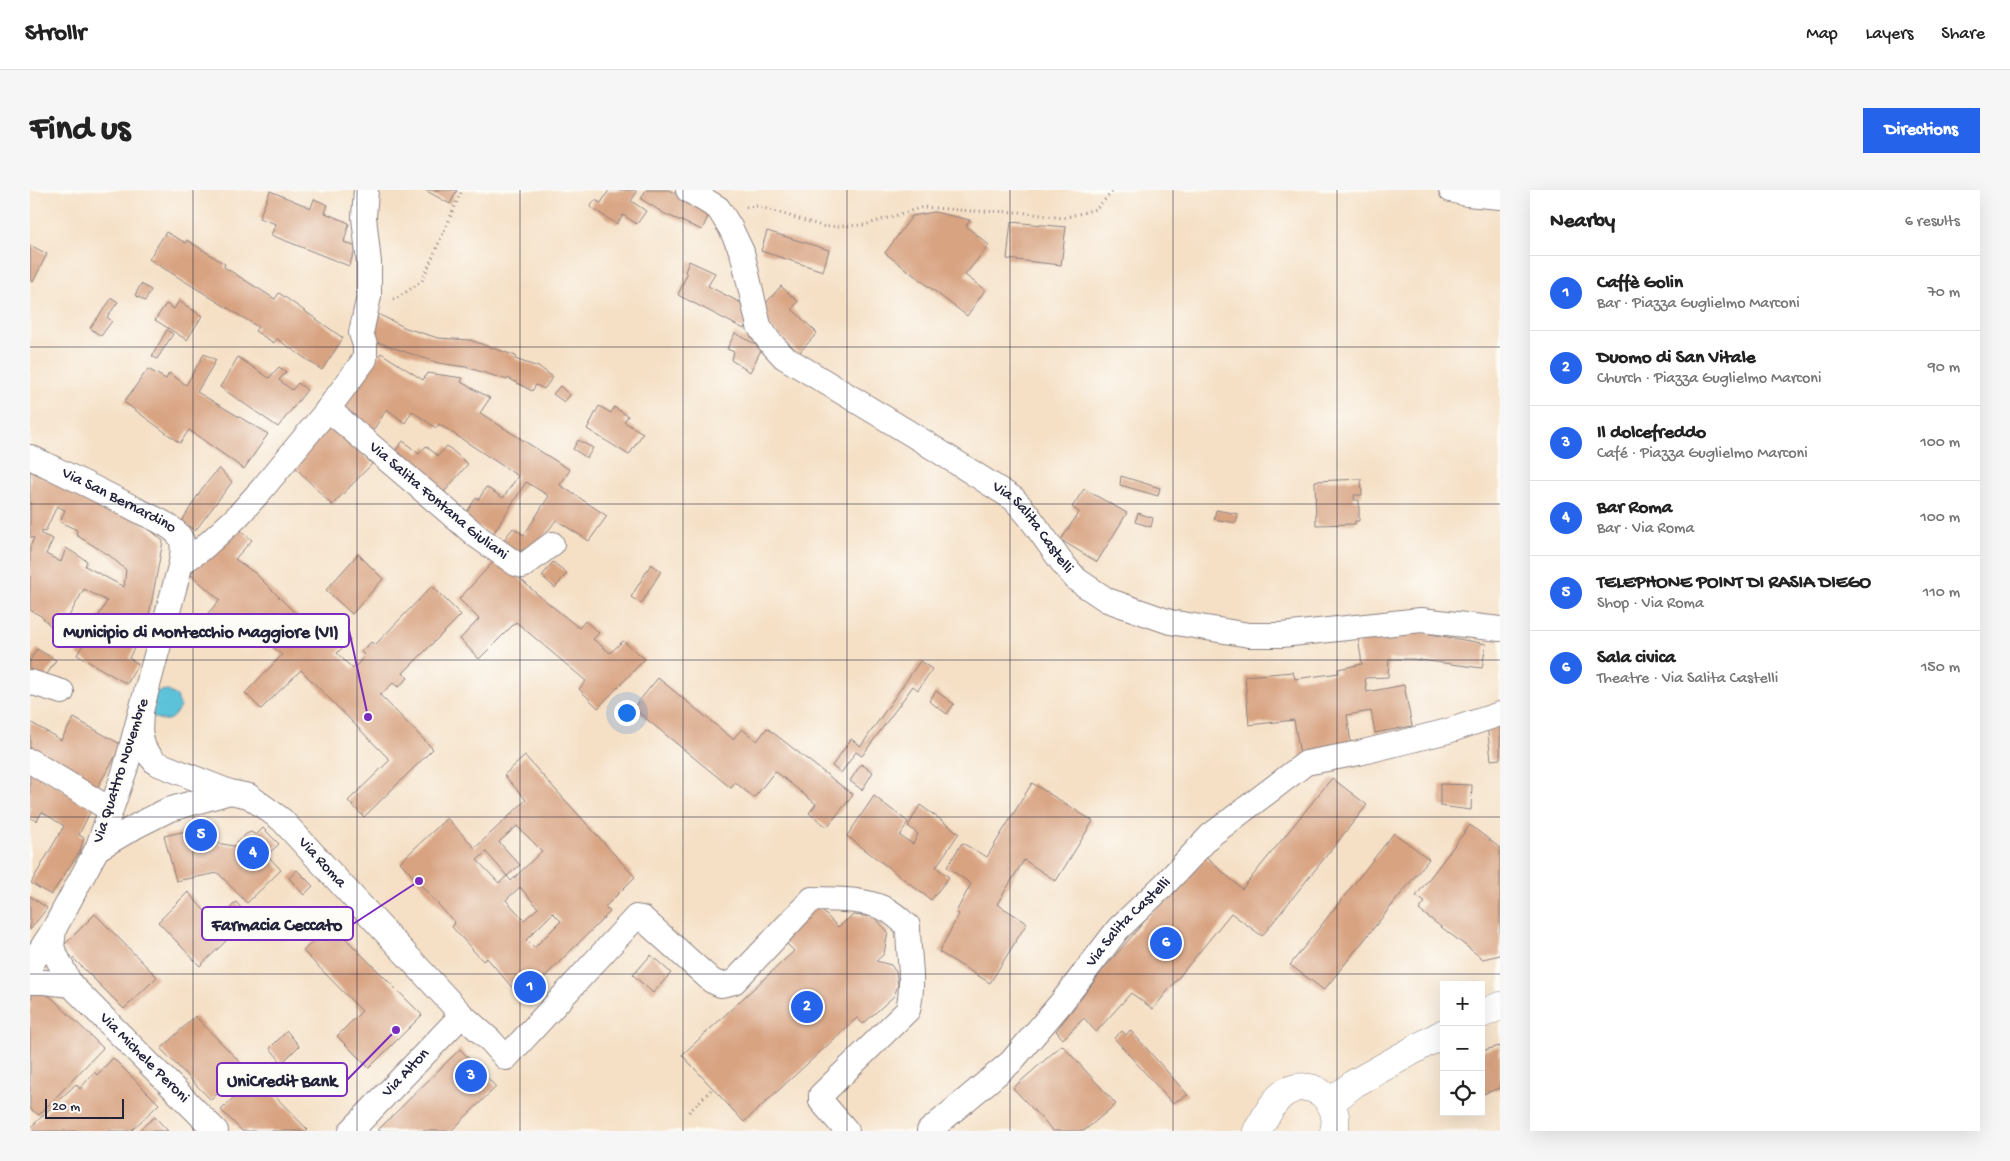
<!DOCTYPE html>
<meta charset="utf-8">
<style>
body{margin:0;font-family:"Gochi Hand",sans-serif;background:#f6f6f6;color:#222}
.controls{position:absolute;right:15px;bottom:15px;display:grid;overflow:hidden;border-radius:0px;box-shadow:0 5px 20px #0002}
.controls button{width:45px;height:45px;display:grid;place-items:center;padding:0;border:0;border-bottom:1px solid #e0e0e0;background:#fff;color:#222;font:25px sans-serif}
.scale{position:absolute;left:15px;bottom:12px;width:79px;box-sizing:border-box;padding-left:5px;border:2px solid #22223b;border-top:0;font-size:14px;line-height:18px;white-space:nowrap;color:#22223b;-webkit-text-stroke:4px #fdfcf7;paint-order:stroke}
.you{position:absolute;left:596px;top:522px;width:18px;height:18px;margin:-12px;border:4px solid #fff;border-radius:50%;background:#1a73e8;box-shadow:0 0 0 8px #1a73e833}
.badge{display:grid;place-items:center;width:32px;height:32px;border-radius:50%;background:#2563eb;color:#fff;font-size:16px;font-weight:700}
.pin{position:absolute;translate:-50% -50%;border:2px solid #fff;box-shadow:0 1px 5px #0006}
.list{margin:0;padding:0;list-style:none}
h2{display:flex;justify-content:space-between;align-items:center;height:65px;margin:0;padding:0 20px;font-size:21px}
h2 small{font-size:16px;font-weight:400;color:#767676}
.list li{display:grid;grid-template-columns:32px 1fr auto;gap:15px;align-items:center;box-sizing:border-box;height:75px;padding:0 20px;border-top:1px solid #e0e0e0}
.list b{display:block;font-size:19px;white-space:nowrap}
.list p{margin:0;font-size:16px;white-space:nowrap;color:#767676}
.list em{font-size:16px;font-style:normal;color:#767676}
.icon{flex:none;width:28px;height:28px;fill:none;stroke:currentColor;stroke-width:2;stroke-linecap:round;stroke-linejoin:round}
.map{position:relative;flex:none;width:1470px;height:941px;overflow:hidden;border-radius:0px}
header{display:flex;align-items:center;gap:30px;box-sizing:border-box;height:70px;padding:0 25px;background:#fff;border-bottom:1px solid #e0e0e0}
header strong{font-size:24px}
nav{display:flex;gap:28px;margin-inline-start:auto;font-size:18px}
.intro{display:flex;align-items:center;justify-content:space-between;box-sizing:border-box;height:120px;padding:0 30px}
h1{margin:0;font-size:35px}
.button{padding:12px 22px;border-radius:0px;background:#2563eb;color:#fff;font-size:18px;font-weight:700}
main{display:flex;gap:30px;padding:0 30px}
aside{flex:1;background:#fff;border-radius:0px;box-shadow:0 5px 20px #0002}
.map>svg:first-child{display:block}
.water{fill:#5bc2d9;stroke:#3e728a}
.building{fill:#d8a381;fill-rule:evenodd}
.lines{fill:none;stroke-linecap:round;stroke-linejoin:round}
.minor-casing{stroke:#8c8180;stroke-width:26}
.tertiary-casing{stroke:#8c8180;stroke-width:29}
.path{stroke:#8c8180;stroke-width:3;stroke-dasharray:1 4;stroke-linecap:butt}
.minor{stroke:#fff;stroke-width:24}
.tertiary{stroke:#fff;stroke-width:28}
.grid{fill:none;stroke:#22223b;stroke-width:1;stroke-opacity:0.55}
.labels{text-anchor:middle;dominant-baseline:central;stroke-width:4.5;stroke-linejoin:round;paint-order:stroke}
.street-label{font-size:16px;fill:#22223b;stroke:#fdfcf7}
.leader{fill:none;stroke:#7b2cbf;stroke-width:2}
.callout-dot{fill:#7b2cbf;stroke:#fdfcf7;stroke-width:2}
.callout{fill:#fdfcf7;stroke:#7b2cbf;stroke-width:2}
.callout-label{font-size:18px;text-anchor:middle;font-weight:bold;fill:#22223b}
</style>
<header>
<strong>Strollr</strong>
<nav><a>Map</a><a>Layers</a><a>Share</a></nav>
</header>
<div class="intro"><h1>Find us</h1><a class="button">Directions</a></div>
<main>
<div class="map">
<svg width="1470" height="941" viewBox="0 0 1470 941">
<rect width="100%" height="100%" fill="#fdfcf7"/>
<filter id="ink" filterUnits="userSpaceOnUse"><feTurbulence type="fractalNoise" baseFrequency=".02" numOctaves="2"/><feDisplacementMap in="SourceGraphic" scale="10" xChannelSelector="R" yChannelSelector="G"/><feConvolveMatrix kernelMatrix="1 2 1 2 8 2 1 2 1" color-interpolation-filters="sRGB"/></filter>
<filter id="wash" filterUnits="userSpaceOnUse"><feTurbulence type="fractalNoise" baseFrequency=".0096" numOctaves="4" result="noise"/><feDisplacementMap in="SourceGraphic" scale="20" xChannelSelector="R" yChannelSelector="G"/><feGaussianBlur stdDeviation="1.12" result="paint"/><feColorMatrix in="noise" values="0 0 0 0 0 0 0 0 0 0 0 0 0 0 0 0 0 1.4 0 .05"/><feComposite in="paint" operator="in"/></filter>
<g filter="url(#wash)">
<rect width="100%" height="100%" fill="#f5e0c6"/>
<path class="water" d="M136,500l11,6 3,11c-9,14 -11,16 -28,10l3,-25z"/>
<g id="blocks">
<g class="building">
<path d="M395,0h32l-7,14z"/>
<path d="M579,0h25l3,2 -6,9 15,10 -9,13 -14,-9 -6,9 -27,-17 5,-7 6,3z"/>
<path d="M616,0h23l41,22 -8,18 -37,-16 -24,-15z"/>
<path d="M240,1l41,17 3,-9 14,6 -3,8 24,10 -5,19 12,5 -7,19 -78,-31 5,-11 -17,-6z"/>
<path d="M904,22l36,8 -4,6 23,19 -24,30 20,15 -18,26 -82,-63 27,-37z"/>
<path d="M981,32l55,5 -5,38 -54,-6z"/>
<path d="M737,41l62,19 -6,21 -62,-20z"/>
<path d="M136,42l20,11 1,-3 38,24 -1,3 51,32 4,-6 64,45 -21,32 -45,-31 -3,4 -19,-12 3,-4 -109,-68z"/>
<path d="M0,55l17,9 -14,28 -3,-2z"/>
<path d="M659,71l26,12 -7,13 37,19 3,12 -4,12 -66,-34 9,-21 -2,-2z"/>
<path d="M111,94l10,6 -6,11 -10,-6z"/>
<path d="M751,96l17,16 -6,7 25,24 -18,20 -36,-33 -5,-8z"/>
<path d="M82,108l6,4 -11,15 5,4 -11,15 -11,-8z"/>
<path d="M149,111l23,15 -15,24 -32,-20 11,-16 8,5z"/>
<path d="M348,124l28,14 32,10 32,2 46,16 -1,3 26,9 12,9 -9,12 -8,-4 -4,6 -24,-13 -1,2 -41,-13 -28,-4 -67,-23z"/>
<path d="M137,140l6,4 -16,25 -5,-3z"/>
<path d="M705,143l27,15 -12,24 -19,-12 3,-8 -7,-3z"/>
<path d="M351,163l42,27 4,-7 36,5 -2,4 29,16 -10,15 90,57 -10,15 47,31 -18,25 -33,-21 -25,34 -8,-5 -7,8 -17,-11 14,-18 11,7 25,-39 -23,-14 -33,52 -31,-15 14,-21 3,1 7,-12 17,11 15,-22 -79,-52 -3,4 -24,-17 -7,12 -18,-14 -17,26 -29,-25z"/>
<path d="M174,164l12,6 -19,32 71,42 -24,35 -55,-39 -9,13 -56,-41 24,-33 18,10 3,-6 17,12z"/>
<path d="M208,167l31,21 10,-11 7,5 -7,8 13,10 6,-7 9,7 -29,37 -58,-40z"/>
<path d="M530,196l10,9 -6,7 -11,-8z"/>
<path d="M569,216l12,7 3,-6 14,9 -4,6 19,11 -14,22 -42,-26z"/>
<path d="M301,232l41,42 -40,41 -43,-44z"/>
<path d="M548,250l15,8 -6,10 -14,-9z"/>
<path d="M373,251l16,13 7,-8 12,10 9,-10 21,18 -28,33 -49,-40z"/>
<path d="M0,275l93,41 40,35 -15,80 -19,37 9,6 -11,20 -50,-29 30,-54 -23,-12 -16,29 -4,-2 -9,15 -14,-15 -11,-6v-63l4,-9 -4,-1zM27,316l8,4 -5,12 17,8 -1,5 33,20 17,15 -2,17 -39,-21 2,-5 -21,-13 -5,14 -15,-8 7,-15 -12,-5 1,-3 3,1z"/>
<path d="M189,278l13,14 -37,49 -13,-10 19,-31z"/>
<path d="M1091,286l39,12 -2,8 -38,-11z"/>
<path d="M1331,289l1,16h-8v5h5v21h-4v3l-39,1 -1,-44z"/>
<path d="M1054,299l43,24 -30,49 -36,-22 18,-28 -7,-5z"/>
<path d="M1186,320l22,4 -2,9 -22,-4z"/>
<path d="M1108,323l15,5 -2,9 -16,-5z"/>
<path d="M202,333l20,17 -17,19 20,14 62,62 15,-14 19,19 -14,13 16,16 12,-13 -4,-4 10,-10 4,3 57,-59 29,29 -58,58 5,5 -10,9 -5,-4 -13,12 53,54 -69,68 -16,-16 42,-41 -89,-90 -40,39 -16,-16 37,-38 -44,-38 -27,28 -17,-17 26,-28 -29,-25 21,-33z"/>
<path d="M328,364l25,25 -31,35 -26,-24z"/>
<path d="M467,368l40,36 42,34 6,-7 14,12 -6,6 17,14 13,-12 22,18 -47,49 -19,-19 7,-8 -70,-59 -37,37 -19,-20 19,-20 -20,-20z"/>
<path d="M523,372l14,11 -12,15 -13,-12z"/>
<path d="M621,374l10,7 -20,33 -10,-7z"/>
<path d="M1384,441l72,13 -4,24 -70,-9h-23l-1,18 -23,1 2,14 37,-7 8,41 -37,7 -4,-22 -24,4 5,36 -51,9 -7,-40 -45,5 -4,-49 48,-4 2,7 44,-6 -1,-4 24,-5 -4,-26z"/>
<path d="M7,459l19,11 -14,22 -12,-8v-14z"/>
<path d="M890,471l12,8 -14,21 -5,-4 -51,70 -6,-4 -15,21 -9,-7 19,-27 10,7z"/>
<path d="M628,488l75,61 9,-10 15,12 10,-13 86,67 -26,32 -18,-14 7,-9 -41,-33 -21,27 -19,-16 -4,6 -98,-80z"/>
<path d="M906,501l18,13 -7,10 -18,-13z"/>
<path d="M44,528l48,27 -25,43 -67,-39v-27l31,18z"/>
<path d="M1470,533v36l-9,1 -4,-35z"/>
<path d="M495,566l110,121 -30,30 5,5 -88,87 -35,-41 -4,3 -31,-34 3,-4 -55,-61 47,-44 28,30 51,-48 -22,-25zM487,636l25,25 -31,30 -4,-5 13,-11 -21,-23zM456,662l21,24 -8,7 -22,-23zM490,697l18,21 -14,12 -18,-20zM523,723l8,8 -27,27 -8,-8z"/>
<path d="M831,574l12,8 -11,18 -12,-9z"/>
<path d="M0,579l62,39 -13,27 5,3 -4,13 -29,44 -20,-12 33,-57 -22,-14 -5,9 -7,-3z"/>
<path d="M1302,588l35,27 -105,131 -31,-23 -78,96 -22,-16 -35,39 -12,-14 -21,21 -7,-8 47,-61 99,-116 40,35z"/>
<path d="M1002,593l61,38 -37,60 -32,-21 -27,44 30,19 -37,60 -51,-31 20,-38 -3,-2 15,-28 -24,-17 15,-24 25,14z"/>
<path d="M1410,594l32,1 -1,25 -31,-4z"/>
<path d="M844,606l34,26 -8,14 13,8 5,-10 -10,-8 12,-21 39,28 -23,34 13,10 -18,23 -84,-64z"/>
<path d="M183,635l3,18 18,3 12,-12 5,-2 5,3 7,-7 16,16 -12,11 14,15 -34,33 -29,-30 -42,8 -12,-45z"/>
<path d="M1440,635l30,23v107l-17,4 -64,-49 6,-8 -9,-6z"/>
<path d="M1364,643l35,26 -105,131 -34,-25z"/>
<path d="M267,680l16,16 -9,9 -15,-17z"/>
<path d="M158,702l23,26h10l15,-16 14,16 -50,48 -42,-44z"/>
<path d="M0,706l17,12 -17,22z"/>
<path d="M783,716l7,3 18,18 15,-12 21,2 14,15 -4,22 -8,7 15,4 5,7 2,13 -4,11 -31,28 -6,-6 -113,104 -62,-67 112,-104 -12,-12z"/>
<path d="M65,724l62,63 -33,32 -62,-62z"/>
<path d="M301,734l91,91 -53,53 -32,-32 25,-25 -59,-60z"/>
<path d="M621,765l20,18 -18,20 -20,-18z"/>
<path d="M7,799l15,9 51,50 -64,67 -9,-6v-109z"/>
<path d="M165,826l50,51 -34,33 -50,-51z"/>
<path d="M1100,840l58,65 -16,8 -58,-65 8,-7 4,4z"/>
<path d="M257,841l12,15 -17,17 -12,-15z"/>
<path d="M1032,855l54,59 -32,27h-31l-40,-43z"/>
<path d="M1470,856v42l-17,6 -2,-43z"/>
<path d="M430,859l36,38 -45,44h-74z"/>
<path d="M83,868l46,46 -28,27h-101v-3l46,-44 4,5 14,-17 3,3z"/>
<path d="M225,886l53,54 -1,1h-65l-21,-21z"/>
<path d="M125,927l13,14h-30l8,-7z"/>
</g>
</g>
</g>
<g filter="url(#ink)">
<use href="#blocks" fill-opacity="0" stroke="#8c8180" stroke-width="1"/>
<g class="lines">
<g class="minor-casing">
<g id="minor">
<path id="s1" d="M658,0l30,18 12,19 12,25 17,74 10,15 15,16 137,83 93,59 14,16 36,50 13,15 30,20 63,22 79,13h33l139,-15 79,9"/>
<path d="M1421,0l16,4 33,3"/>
<path id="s2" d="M298,219l150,128 38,27 7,2 29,-22"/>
<path id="s3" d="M0,267c37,18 74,35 111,55 12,6 31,13 39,25 5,8 2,17 1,26l-56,207 -28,79 -43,80 -24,37"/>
<path d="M151,373l21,-14 34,-31 26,-29 63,-76 40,-54v-14l-4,-12 8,-37v-33l-5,-46 2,-27"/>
<path d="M0,492l32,10"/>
<path id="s4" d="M111,522l-1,20 4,17 12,14 74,29 19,4 33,24 180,195 29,26 15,17 130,-141 6,1 70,63 9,4 13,-3 78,-83c24,1 55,-1 77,12 7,4 13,11 19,15 0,31 7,54 0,84l-87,85v6l26,30"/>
<path d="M0,571l81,49"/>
<path d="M67,659l41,-24 30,-15 62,-18"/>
<path id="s5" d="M24,739l-2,19 19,37 145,146"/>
<path d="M0,792h15l26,3"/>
<path id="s6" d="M321,941l111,-116"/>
<path id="s7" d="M899,941l82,-69 50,-59 57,-74 45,-43 48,-51 95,-72 53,-10 89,-22 52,-17"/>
</g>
</g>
<g class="tertiary-casing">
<g id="tertiary">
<path d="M1451,824l19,-8"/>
<path d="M1301,912l24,-19 89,-50"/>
<path d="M1227,941c9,-13 16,-33 31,-40 27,-14 54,13 46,40"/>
</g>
</g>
<g class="path">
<path d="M716,17l11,-1 68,21 40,-2 58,-18 48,4 48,1 44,6 33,-9 18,-19"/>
<path d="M363,109h3l26,-18 40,-91"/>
<path d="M659,922l24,-24"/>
</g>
<use href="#minor" class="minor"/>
<use href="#tertiary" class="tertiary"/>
</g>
</g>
<path class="grid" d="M163,0v941M327,0v941M490,0v941M653,0v941M817,0v941M980,0v941M1143,0v941M1307,0v941M0,157h1470M0,314h1470M0,470h1470M0,627h1470M0,784h1470"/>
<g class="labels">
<g class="street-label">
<text stroke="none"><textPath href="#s2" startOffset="144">Via Salita Fontana Giuliani</textPath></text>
<text stroke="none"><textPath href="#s3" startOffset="99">Via San Bernardino</textPath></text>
<text stroke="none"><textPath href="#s1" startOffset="505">Via Salita Castelli</textPath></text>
<text transform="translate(92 581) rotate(-72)">Via Quattro Novembre</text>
<text stroke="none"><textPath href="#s4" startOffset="254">Via Roma</textPath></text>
<text stroke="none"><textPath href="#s7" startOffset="290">Via Salita Castelli</textPath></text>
<text stroke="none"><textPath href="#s5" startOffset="164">Via Michele Peroni</textPath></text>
<text stroke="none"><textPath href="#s6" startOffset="80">Via Alton</textPath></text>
</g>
</g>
<path class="leader" d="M338 527L319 440M389 691L323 734M366 840L317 890"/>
<g class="callout-dot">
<circle cx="338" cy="527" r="5"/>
<circle cx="389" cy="691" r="5"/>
<circle cx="366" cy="840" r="5"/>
</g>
<g class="callout">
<rect x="23" y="424" width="296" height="33" rx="5"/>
<rect x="172" y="717" width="151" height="33" rx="5"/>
<rect x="187" y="873" width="130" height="33" rx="5"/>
</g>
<g class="callout-label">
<text x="171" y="447">Municipio di Montecchio Maggiore (VI)</text>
<text x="247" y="740">Farmacia Ceccato</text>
<text x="252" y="896">UniCredit Bank</text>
</g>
</svg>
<div class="controls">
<button>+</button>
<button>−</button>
<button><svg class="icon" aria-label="locate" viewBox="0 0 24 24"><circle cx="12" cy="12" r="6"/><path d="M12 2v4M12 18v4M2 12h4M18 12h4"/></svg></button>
</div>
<div class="scale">20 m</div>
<div class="you"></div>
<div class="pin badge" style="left:500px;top:797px">1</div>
<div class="pin badge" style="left:777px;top:817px">2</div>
<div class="pin badge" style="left:441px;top:886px">3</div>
<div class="pin badge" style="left:223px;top:663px">4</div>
<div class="pin badge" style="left:171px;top:645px">5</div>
<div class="pin badge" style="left:1136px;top:753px">6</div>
</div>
<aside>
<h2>Nearby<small>6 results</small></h2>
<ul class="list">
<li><span class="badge">1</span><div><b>Caffè Golin</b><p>Bar · Piazza Guglielmo Marconi</p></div><em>70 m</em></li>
<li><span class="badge">2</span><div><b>Duomo di San Vitale</b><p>Church · Piazza Guglielmo Marconi</p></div><em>90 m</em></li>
<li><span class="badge">3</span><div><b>Il dolcefreddo</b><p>Café · Piazza Guglielmo Marconi</p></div><em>100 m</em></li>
<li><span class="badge">4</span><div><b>Bar Roma</b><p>Bar · Via Roma</p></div><em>100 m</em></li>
<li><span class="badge">5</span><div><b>TELEPHONE POINT DI RASIA DIEGO</b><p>Shop · Via Roma</p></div><em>110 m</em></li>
<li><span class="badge">6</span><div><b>Sala civica</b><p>Theatre · Via Salita Castelli</p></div><em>150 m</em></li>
</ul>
</aside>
</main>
